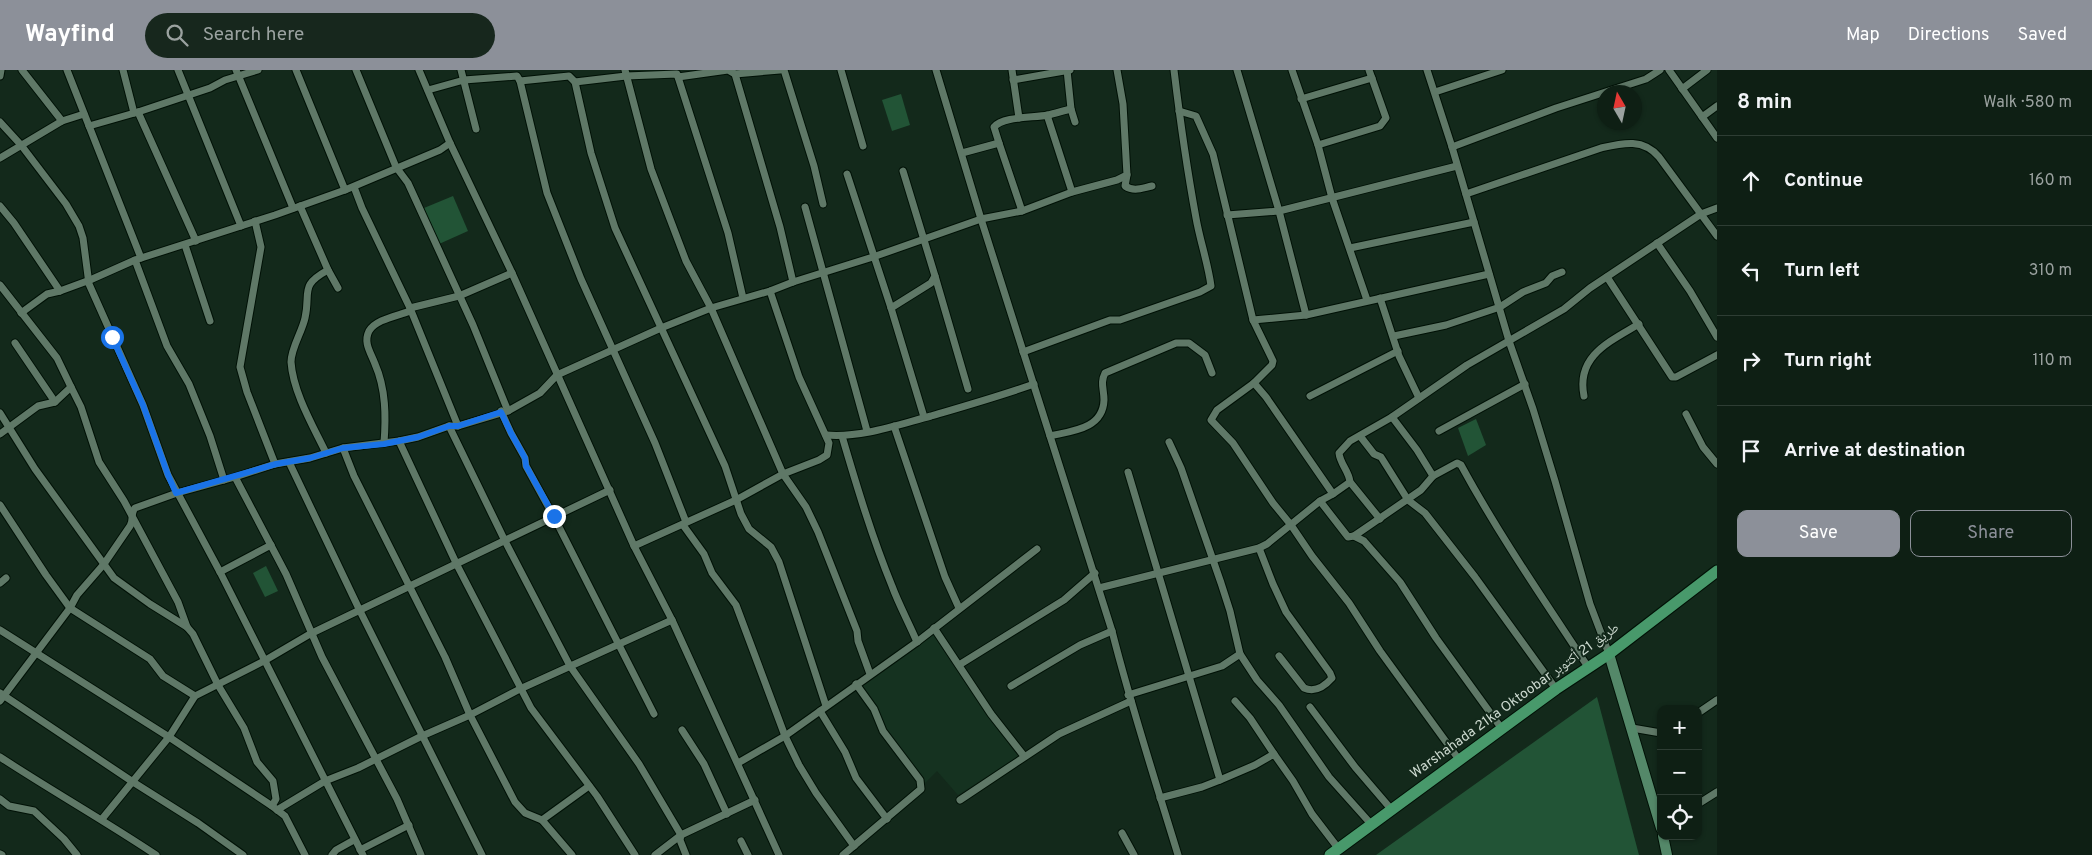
<!DOCTYPE html>
<meta charset="utf-8">
<style>
body{margin:0;font-family:Overpass,"Noto Naskh Arabic",sans-serif;background:#17271d;color:#f1f3f6}
.controls{position:absolute;right:15px;bottom:15px;display:grid;overflow:hidden;border-radius:10px;box-shadow:0 1px 4px #0004}
.controls button{width:45px;height:45px;display:grid;place-items:center;padding:0;border:0;border-bottom:1px solid #2e3d34;background:#0e1f14;color:#f1f3f6;font:25px sans-serif}
.compass{position:absolute;left:1597px;top:15px;width:45px;height:45px;border-radius:50%;background:#0e1f14;box-shadow:0 1px 4px #0004;rotate:351deg}
.stop{position:absolute;width:15px;height:15px;margin:-11px;border:4px solid #1a73e8;border-radius:50%;background:#fff}
.stop.end{background:#1a73e8;border-color:#fff;box-shadow:0 1px 5px #0008}
.list{margin:0;padding:0;list-style:none}
h2{display:flex;justify-content:space-between;align-items:center;height:65px;margin:0;padding:0 20px;font-size:21px}
h2 small{font-size:16px;font-weight:400;color:#9ba2a0}
.list li{display:grid;grid-template-columns:32px 1fr auto;gap:15px;align-items:center;box-sizing:border-box;height:90px;padding:0 20px;border-top:1px solid #2e3d34}
.list b{display:block;font-size:19px;white-space:nowrap}
.list em{font-size:16px;font-style:normal;color:#9ba2a0}
.actions{display:flex;gap:10px;padding:15px 20px}
.actions a{flex:1;padding:11px 0;border:1px solid #8c9099;border-radius:10px;text-align:center;font-size:18px;color:#8c9099}
.actions .main{background:#8c9099;color:#fff}
.icon{flex:none;width:28px;height:28px;fill:none;stroke:currentColor;stroke-width:2;stroke-linecap:round;stroke-linejoin:round}
.map{position:relative;flex:none;width:1717px;height:785px;overflow:hidden}
header{display:flex;align-items:center;gap:30px;box-sizing:border-box;height:70px;padding:0 25px;background:#8c9099;color:#fff}
header strong{font-size:24px}
nav{display:flex;gap:28px;margin-inline-start:auto;font-size:18px}
.search{width:350px;height:45px;background:#17271d;display:flex;align-items:center;gap:12px;box-sizing:border-box;padding:0 18px;border-radius:28px;color:#9ba2a0;font-size:19px}
main{display:flex}
aside{flex:1;background:#0e1f14}
.map>svg:first-child{display:block}
.built{fill:#153220}
.green{fill:#225436}
.lines{fill:none;stroke-linecap:round;stroke-linejoin:round}
.street-casing{stroke:#001106;stroke-width:9}
.secondary-casing{stroke:#001106;stroke-width:12}
.primary-casing{stroke:#001106;stroke-width:13}
.street{stroke:#5f7867;stroke-width:7}
.secondary{stroke:#548869;stroke-width:10}
.primary{stroke:#48996b;stroke-width:11}
.route{stroke:#1a73e8;stroke-width:6}
.labels{text-anchor:middle;dominant-baseline:central;stroke-width:4;stroke-linejoin:round;paint-order:stroke}
.street-label{font-size:14px;fill:#ccd9cf;stroke:#13291b}
</style>
<header>
<strong>Wayfind</strong>
<div class="search"><svg class="icon" aria-label="search" viewBox="0 0 24 24"><circle cx="10" cy="10" r="6"/><path d="M15 15l6 6"/></svg>Search here</div>
<nav><a>Map</a><a>Directions</a><a>Saved</a></nav>
</header>
<main>
<div class="map">
<svg width="1717" height="785" viewBox="0 0 1717 785">
<rect width="100%" height="100%" fill="#13291b"/>
<path class="built" d="M933,563l60,86 28,36 -63,40 -21,-24 -12,12 -44,-61 -22,-37z"/>
<g class="green">
<path d="M901,24l9,31 -18,6 -10,-31z"/>
<path d="M453,126l15,35 -29,13 -15,-36z"/>
<path d="M1476,349l10,26 -18,11 -10,-28z"/>
<path d="M266,496l12,25 -13,6 -12,-24z"/>
<path d="M1597,627l42,158h-263z"/>
</g>
<g class="lines">
<g class="street-casing">
<g id="street">
<path d="M22,0l40,51"/>
<path d="M67,0l74,188"/>
<path d="M123,0l11,43"/>
<path d="M178,0l63,156"/>
<path d="M236,0l57,138"/>
<path d="M296,0l49,120"/>
<path d="M356,0l40,97 12,16 65,142 35,86"/>
<path d="M419,0l31,73 62,130 122,273 38,74 107,235"/>
<path d="M461,0l15,59"/>
<path d="M625,0l26,99 35,92 25,47 72,166 23,33 12,25 39,99 1,10 12,33"/>
<path d="M784,0l30,96 9,38"/>
<path d="M841,0l22,76"/>
<path d="M936,0l45,149 131,412c19,75 43,149 66,224"/>
<path d="M1012,0l7,48"/>
<path d="M1067,0l4,39 4,13"/>
<path d="M1237,0l42,141 27,104"/>
<path d="M1292,0l26,75 14,53 35,102"/>
<path d="M1427,0l25,77 57,194 24,68 22,72 35,123 19,50"/>
<path d="M1669,0l48,68"/>
<path d="M735,4l45,153 13,55"/>
<path d="M0,6l1,-6"/>
<path d="M678,7l50,156 15,65"/>
<path d="M1013,10l57,-10"/>
<path d="M520,11l27,112 34,86 74,164 31,79"/>
<path d="M575,12l16,71 24,75 110,238 16,48 8,15 22,18 8,15 47,144"/>
<path d="M1682,19l25,-19"/>
<path d="M428,20l36,-10 53,-4 3,5 49,-5 6,6 51,-6 51,-2 1,3 50,-7 7,4 45,-4"/>
<path d="M1435,22l67,-22"/>
<path d="M1301,29l71,-21"/>
<path d="M1179,41l17,5 17,38 40,166 20,41 -1,4 -18,18 -37,27 -6,10 22,23 40,60 18,22 21,31 37,47 31,48 80,110"/>
<path d="M138,42l58,129"/>
<path d="M1047,45l25,77"/>
<path d="M1702,47l15,-11"/>
<path d="M0,52l21,23 45,59 13,22 4,12 6,46 54,121 25,70 52,97 143,283"/>
<path d="M89,56l49,-14 72,-24 15,-8 33,-10"/>
<path d="M999,73l23,68"/>
<path d="M1318,75l62,-19 6,-8 -17,-48"/>
<path d="M1452,77l104,-39 90,-29 14,-9"/>
<path d="M962,83l37,-10 -5,-16c9,-11 40,-9 54,-12 8,-2 15,-4 23,-6"/>
<path d="M0,88l62,-37 22,-7"/>
<path d="M847,104l44,134 33,109"/>
<path d="M1127,105l-2,11c9,6 17,2 27,0"/>
<path d="M354,117l8,21 48,100 48,118"/>
<path d="M1466,124l135,-46c22,-5 42,-10 58,9l58,79"/>
<path d="M0,136l14,17 46,68"/>
<path d="M300,136l28,64 10,18"/>
<path d="M805,137l62,224"/>
<path d="M1227,145l52,-4 178,-45"/>
<path d="M255,151l6,26 -21,120 7,25 28,72"/>
<path d="M1657,173l33,48 27,46"/>
<path d="M185,175l25,76"/>
<path d="M1350,178l124,-26"/>
<path d="M135,190l32,86 22,38 21,52 14,44"/>
<path d="M935,206l33,113"/>
<path d="M1607,207l65,100h4l41,-22"/>
<path d="M0,215l57,73 14,29 -16,15 -17,4 -38,28"/>
<path d="M1380,228l19,58 20,42"/>
<path d="M410,238l49,-12 53,-23"/>
<path d="M891,238l40,-25 4,-7 -32,-105"/>
<path d="M21,243l26,-19 13,-3 30,-11 45,-20 140,-45 70,-25 95,-40 10,-7"/>
<path d="M1253,250l53,-5 183,-41"/>
<path d="M1394,266l52,-11 54,-18 23,-15 23,-9 6,-7 10,-4"/>
<path d="M15,273l40,59"/>
<path d="M1023,282l87,-32h10l80,-28 11,-6c-3,-23 -11,-45 -15,-68 -9,-49 -16,-98 -22,-148"/>
<path d="M71,317l10,20 18,55 25,39 54,101 9,25 6,7 25,51 26,43 13,34 16,19 3,18 -4,7"/>
<path d="M1310,326l88,-45"/>
<path d="M1584,326c-8,-40 25,-54 55,-72"/>
<path d="M501,341l10,22 14,25 1,8 28,51 100,197"/>
<path d="M0,343l35,56 79,109 36,26 37,23"/>
<path d="M1686,344l17,33 14,17"/>
<path d="M1392,347l25,33 16,26"/>
<path d="M449,356l56,115 65,125 69,98 42,71 -1,5 6,15"/>
<path d="M894,356l51,151 14,31"/>
<path d="M1439,361l86,-47"/>
<path d="M826,365c35,3 71,-10 105,-19 34,-10 69,-20 103,-32"/>
<path d="M842,366c15,51 30,101 50,150 7,19 17,37 25,56"/>
<path d="M1050,366c22,-5 53,-7 54,-36 0,-11 -4,-17 1,-27l71,-30h13l16,12 7,18"/>
<path d="M1360,366l14,18 7,3 27,43 17,13 50,64 81,112"/>
<path d="M399,371l58,124 74,143 66,88 38,59"/>
<path d="M384,373c2,-26 2,-54 -9,-79 -4,-11 -12,-21 -6,-33 7,-12 29,-15 41,-20"/>
<path d="M343,378l11,28 91,181 25,58 45,87 10,11 17,7 30,35"/>
<path d="M326,383c-13,-27 -33,-61 -35,-91 0,-14 11,-30 14,-44 6,-27 -6,-32 23,-48"/>
<path d="M289,392l71,149 122,244"/>
<path d="M1128,402l92,308 -18,7 -42,11"/>
<path d="M235,407l51,97 36,83 75,142 24,56"/>
<path d="M1333,424l17,-12"/>
<path d="M1320,431l28,36 6,-1 10,5 36,41 36,56 66,91"/>
<path d="M0,435l46,70 24,33 80,51 13,17 32,20"/>
<path d="M1380,449l-30,-37c-1,-11 -10,-18 -11,-29l11,-12 42,-24 75,-52 97,-56 26,-21 111,-74 16,-6"/>
<path d="M683,455l21,29 8,19 24,32 49,131 14,29 17,28 38,53"/>
<path d="M1354,466l67,-46 12,-14 24,-13 4,2c38,70 83,135 127,202"/>
<path d="M634,476l102,-46 47,-26 36,-14 8,-5 2,-12 -30,-66 -29,-86"/>
<path d="M1259,478l14,36 13,28 44,61 2,5c-8,9 -17,15 -28,10l-25,-32"/>
<path d="M220,502l51,-27"/>
<path d="M0,513l6,-5"/>
<path d="M1099,518l160,-40 8,-4 53,-43 13,-7 -67,-97 -12,-14"/>
<path d="M934,558l57,86 33,42"/>
<path d="M0,560l169,107 103,69 13,10 20,39"/>
<path d="M1240,584l17,26 22,25 50,72 42,47"/>
<path d="M959,595l105,-65 31,-27"/>
<path d="M1011,616l69,-41 32,-14"/>
<path d="M0,623l133,89 65,41 45,32"/>
<path d="M1128,625l94,-29 18,-12 -10,-43 -9,-28 -40,-115 -12,-26"/>
<path d="M0,631l70,-93 7,-13 27,-31 26,-38c4,-6 0,-12 5,-18l42,-15 58,-16 40,-13 35,-6 33,-10 56,-7 19,-4 31,-11h9l50,-15 32,-18 17,-18 104,-47 50,-20 59,-17 23,-9 80,-25 108,-38 41,-8 50,-19 45,-12 10,-5 -4,-71 -6,-34"/>
<path d="M1235,631l15,17 24,36"/>
<path d="M1310,637l45,60 36,42"/>
<path d="M820,641l25,41 11,26 31,41"/>
<path d="M1698,643l19,-13"/>
<path d="M1632,658l29,5"/>
<path d="M682,660l22,34 23,50"/>
<path d="M0,687c52,34 105,64 156,98"/>
<path d="M738,693l47,-27 132,-94 120,-93"/>
<path d="M1220,710l35,-15 19,-11 19,27 19,33 26,34"/>
<path d="M0,729l9,7 25,5 30,28 13,16"/>
<path d="M960,730l99,-66 72,-33"/>
<path d="M1698,734l19,-12"/>
<path d="M277,740l48,-29 33,-13 64,-32 48,-21 50,-26 152,-69"/>
<path d="M102,749l67,-82 26,-41 69,-35 46,-27 300,-144"/>
<path d="M542,750l47,-34"/>
<path d="M1122,763l12,22"/>
<path d="M741,771l7,14"/>
<path d="M360,780l49,-25"/>
<path d="M0,784l2,1"/>
<path d="M332,785l4,-5 18,-10"/>
<path d="M655,785l26,-20 74,-35"/>
<path d="M843,785l78,-66 -1,-9 -37,-49 -9,-22 -18,-25"/>
</g>
</g>
<g class="secondary-casing">
<g id="secondary">
<path d="M1609,584l52,174"/>
<path d="M1663,766l4,19"/>
</g>
</g>
<g class="primary-casing">
<path id="primary" d="M1330,785l226,-166 53,-35 108,-83"/>
</g>
<use href="#street" class="street"/>
<use href="#secondary" class="secondary"/>
<use href="#primary" class="primary"/>
</g>
<g class="lines">
<path class="route" d="M112,267l31,68 25,70 8,18 100,-29 34,-6 33,-10 41,-4 34,-7 31,-11h9l43,-14 10,21 14,25 1,8 28,50"/>
</g>
<g class="labels">
<g class="street-label">
<text transform="translate(1515 631) rotate(-36)">Warshahada 21ka Oktoobar طريق 21 أكتوبر</text>
</g>
</g>
</svg>
<div class="controls">
<button>+</button>
<button>−</button>
<button><svg class="icon" aria-label="locate" viewBox="0 0 24 24"><circle cx="12" cy="12" r="6"/><path d="M12 2v4M12 18v4M2 12h4M18 12h4"/></svg></button>
</div>
<svg class="compass" viewBox="-18 -18 36 36"><path d="M0-13l5 13h-10z" fill="#e53935"/><path d="M0 13l5-13h-10z" fill="#9ba2a0"/></svg>
<div class="stop" style="left:112px;top:267px"></div>
<div class="stop end" style="left:554px;top:446px"></div>
</div>
<aside>
<h2>8 min<small>Walk · 580 m</small></h2>
<ul class="list">
<li><svg class="icon" aria-label="ahead" viewBox="0 0 24 24"><path d="M12 20V5M6 11l6-6 6 6"/></svg><div><b>Continue</b></div><em>160 m</em></li>
<li><svg class="icon" aria-label="left" viewBox="0 0 24 24"><path d="M17 20v-9H6M10 6l-5 5 5 5"/></svg><div><b>Turn left</b></div><em>310 m</em></li>
<li><svg class="icon" aria-label="right" viewBox="0 0 24 24"><path d="M7 20v-9h11M14 6l5 5-5 5"/></svg><div><b>Turn right</b></div><em>110 m</em></li>
<li><svg class="icon" aria-label="arrive" viewBox="0 0 24 24"><path d="M6 21V4h12l-3 4 3 4H6"/></svg><div><b>Arrive at destination</b></div></li>
</ul>
<div class="actions"><a class="main">Save</a><a>Share</a></div>
</aside>
</main>
